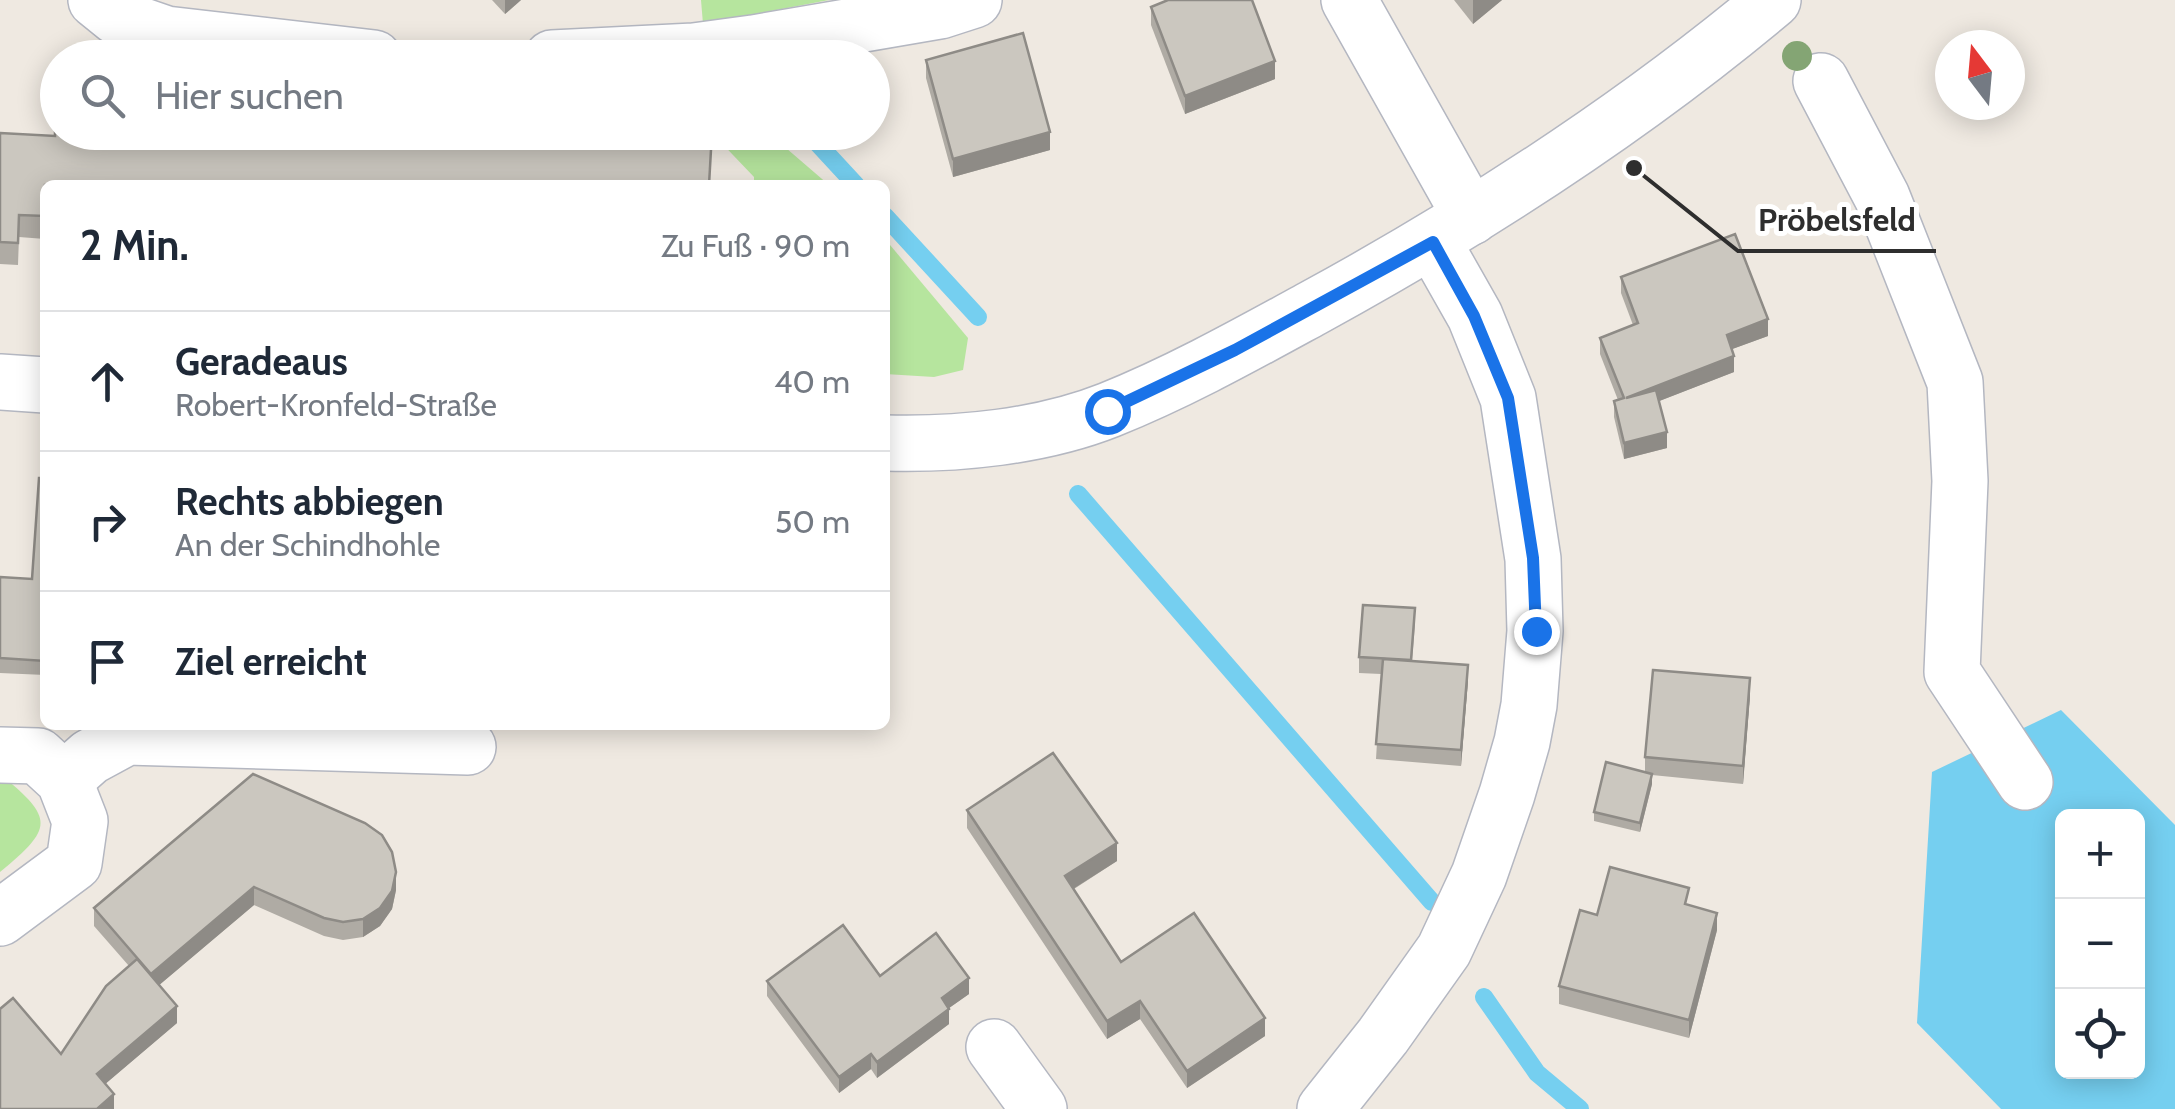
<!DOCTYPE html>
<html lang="de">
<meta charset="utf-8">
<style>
body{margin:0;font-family:Cabin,sans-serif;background:#f2f2f3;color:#1f2937}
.controls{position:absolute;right:30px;bottom:30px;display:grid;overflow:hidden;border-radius:15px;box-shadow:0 5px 25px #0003}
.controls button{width:90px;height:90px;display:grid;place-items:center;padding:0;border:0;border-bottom:2px solid #e0e1e3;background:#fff;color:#1f2937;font:50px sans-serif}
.compass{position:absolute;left:1935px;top:30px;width:90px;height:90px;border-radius:50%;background:#fff;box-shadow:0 5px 25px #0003;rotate:344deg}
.stop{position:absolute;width:30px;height:30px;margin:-22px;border:8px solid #1a73e8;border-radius:50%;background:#fff}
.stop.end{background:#1a73e8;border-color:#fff;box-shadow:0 2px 10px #0008}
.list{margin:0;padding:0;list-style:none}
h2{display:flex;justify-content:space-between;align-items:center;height:130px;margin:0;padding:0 40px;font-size:42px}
h2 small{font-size:32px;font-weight:400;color:#747a83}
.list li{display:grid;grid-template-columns:65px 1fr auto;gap:30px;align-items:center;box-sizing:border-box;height:140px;padding:0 40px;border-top:2px solid #e0e1e3}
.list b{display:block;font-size:38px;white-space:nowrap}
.list p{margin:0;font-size:32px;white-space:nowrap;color:#747a83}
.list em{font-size:32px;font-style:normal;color:#747a83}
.icon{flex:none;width:55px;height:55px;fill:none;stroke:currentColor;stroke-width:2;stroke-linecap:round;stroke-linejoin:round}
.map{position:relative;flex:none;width:2175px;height:1109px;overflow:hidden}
.search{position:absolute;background:#fff;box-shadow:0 5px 25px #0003;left:40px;top:40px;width:850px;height:110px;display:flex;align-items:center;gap:25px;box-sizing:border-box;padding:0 35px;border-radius:55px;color:#747a83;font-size:38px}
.panel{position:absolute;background:#fff;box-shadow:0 5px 25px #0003;left:40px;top:180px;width:850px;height:550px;border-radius:15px}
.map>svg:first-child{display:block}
.green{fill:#b6e59e}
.water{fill:#75cff0;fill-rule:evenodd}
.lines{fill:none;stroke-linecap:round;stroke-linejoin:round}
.stream{stroke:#75cff0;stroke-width:18}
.minor-casing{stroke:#b4b7c1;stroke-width:58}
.minor{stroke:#fff;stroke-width:55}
.tree{fill:#84a574}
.wall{fill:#afaba4}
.shaded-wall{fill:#8e8b86}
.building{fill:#cbc7bf;stroke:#8e8b86;stroke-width:2.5}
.route{stroke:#1a73e8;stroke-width:12}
.leader{fill:none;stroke:#2e2e2e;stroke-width:4}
.callout-dot{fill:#2e2e2e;stroke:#fff;stroke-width:4}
.callout-label{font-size:32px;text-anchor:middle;font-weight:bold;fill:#2e2e2e;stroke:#fff;stroke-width:10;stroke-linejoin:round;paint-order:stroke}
</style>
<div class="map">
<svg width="2175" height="1109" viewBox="0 0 2175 1109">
<rect width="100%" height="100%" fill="#efe9e1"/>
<g class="green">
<path d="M701,0h128l-126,24z"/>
<path d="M712,133h64l10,15 43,37h-75v-8z"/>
<path d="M885,239l83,99 -5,32 -29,7 -49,-3z"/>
<path d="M0,774c55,45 53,54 0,98z"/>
</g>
<path class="water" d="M2061,710l114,115v284h-174l-84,-86 15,-251zM2062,816h76v256h-76z"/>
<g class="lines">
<g class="stream">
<path d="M807,132l49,53"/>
<path d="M885,216l93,101"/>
<path d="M1078,494l354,408"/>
<path d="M1484,997l53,76 43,36"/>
</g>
<g class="minor-casing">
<g id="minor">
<path d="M96,0l21,17 49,17 208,24"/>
<path d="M1349,0l122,217"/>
<path d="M552,58l142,-7 59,-8 187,-32 34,-11"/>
<path d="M1821,81l61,116 73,185 5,99 -8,191 73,110"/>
<path d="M0,382l45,3"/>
<path d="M885,443c72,2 156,-6 224,-33 70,-28 138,-66 204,-102 163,-89 317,-188 460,-308"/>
<path d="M0,755l38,1 26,24 16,41 -6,42 -74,55"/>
<path d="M64,780l26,-23 37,-20 341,10"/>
<path d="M994,1047l45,62"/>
<path d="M1325,1109l58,-73 61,-86 35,-75 28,-81 15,-52 7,-37 6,-74 -2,-72 -25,-161 -33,-82 -42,-74"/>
</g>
</g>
<use href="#minor" class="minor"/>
</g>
<circle class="tree" cx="1797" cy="56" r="15"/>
<g class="wall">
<path d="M492,0h29l-16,14z"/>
<path d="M1454,0h48l-29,24z"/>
<path d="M1151,7l124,72 -90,35 -34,-89z"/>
<path d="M926,60l124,90 -97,27 -27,-99z"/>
<path d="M0,133l55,3 219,2 123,8 44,-4 272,2 -668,41v54l-26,-2 -1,28 -18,-1z"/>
<path d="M1621,277l147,59 -36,13 2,23 -75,29 8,47 -43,11 -10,-42v-16l4,-1 -18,-46v-16l33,-13 -12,-32z"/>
<path d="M45,478v197l-45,-2v-96l32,2z"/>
<path d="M1415,624l-3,37 56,20 -7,85 -85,-7 5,-85 -22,-1v-16z"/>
<path d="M1750,696l-7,88 -91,-9v9l-12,48 -46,-11v-9l51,-40v-15z"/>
<path d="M253,774l143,116 -4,19 -12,17 -17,11 -20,3 -19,-4 -70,-31 -95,80 18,38 -72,61 9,25 -53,-55 68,-88 -35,-40v-18z"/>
<path d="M967,810l150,51 -43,28 47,73 144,74 -78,52 -47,-69 -33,20 -140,-211z"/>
<path d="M1689,905l28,25 -28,108 -130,-34v-18l38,-71z"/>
<path d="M880,976l89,18 -20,14v16l-72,54 -6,-9 -32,24 -72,-97v-15z"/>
</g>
<g class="shaded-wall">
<path d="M505,0h16l-16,14z"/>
<path d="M1473,0h29l-29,24z"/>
<path d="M1275,61v18l-90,35v-18z"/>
<path d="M1050,132v18l-97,27v-18z"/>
<path d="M1768,319v17l-41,15v-16z"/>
<path d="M1734,356v16l-108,42v-16z"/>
<path d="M1667,432v16l-43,11v-16z"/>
<path d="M1468,665v16l-7,85v-16z"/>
<path d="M1750,678v18l-7,88v-18z"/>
<path d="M1652,774v10l-12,48v-9z"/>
<path d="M1117,843v18l-52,33v-18z"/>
<path d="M396,872v18l-4,19 -12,17 -17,11v-18z"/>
<path d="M254,887v18l-103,87v-18z"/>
<path d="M1717,913v17l-28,108v-18z"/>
<path d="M969,978v16l-27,19v-15z"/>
<path d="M1140,1001v18l-33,20v-18z"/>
<path d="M177,1006v17l-80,68v-17z"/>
<path d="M949,1009v15l-72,54v-16z"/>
<path d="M1265,1018v18l-78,52v-17z"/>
<path d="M871,1054v15l-32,24v-16z"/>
<path d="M114,1094v15h-17z"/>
</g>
<g class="building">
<path d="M1168,0h84l23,61 -90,35 -34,-89z"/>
<path d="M1023,33l27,99 -97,27 -27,-99z"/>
<path d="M55,126h3v6h86l84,6v-6h45l-1,6 125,8v-6l44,2 1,-10h137l50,3v-3h83l-3,53h-664v31l-26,-1 -1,28 -18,-1v-109l55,3z"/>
<path d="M1735,234l33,85 -41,16 7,21 -108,42 30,-8 11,42 -43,11 -10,-42 10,-3 -24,-60 38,-15 -17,-46z"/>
<path d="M39,478h6v183l-45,-3v-81l32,2z"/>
<path d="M1363,605l52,3 -4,52 -52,-3z"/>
<path d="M1383,659l85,6 -7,85 -85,-6z"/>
<path d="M1653,670l97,8 -7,88 -98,-9z"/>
<path d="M1053,753l64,90 -52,33 56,86 73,-49 71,105 -78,53 -47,-70 -33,20 -140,-211z"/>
<path d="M1606,762l46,12 -12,49 -46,-11z"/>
<path d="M253,774l112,49 17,12 10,17 4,20 -4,19 -12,17 -17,11 -20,3 -19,-4 -70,-31 -103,87 -57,-66z"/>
<path d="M1610,867l79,21 -4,16 32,9 -28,107 -130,-34 21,-76 17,5z"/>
<path d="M843,925l37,51 56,-43 33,45 -27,20 7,11 -72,53 -6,-8 -32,23 -72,-96z"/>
<path d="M137,959l40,47 -80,68 17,20 -17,15h-97v-100l13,-11 48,56 45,-68z"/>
</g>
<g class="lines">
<path class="route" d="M1107,411l128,-61 198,-108 41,74 34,82 25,160 3,73"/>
</g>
<path class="leader" d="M1634 168L1738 251H1936"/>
<circle class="callout-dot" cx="1634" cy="168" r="10"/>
<g class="callout-label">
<text x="1837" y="231">Pröbelsfeld</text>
</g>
</svg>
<div class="controls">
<button>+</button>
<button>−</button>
<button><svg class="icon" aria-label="locate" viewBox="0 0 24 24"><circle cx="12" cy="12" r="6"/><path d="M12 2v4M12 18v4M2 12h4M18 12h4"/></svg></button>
</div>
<svg class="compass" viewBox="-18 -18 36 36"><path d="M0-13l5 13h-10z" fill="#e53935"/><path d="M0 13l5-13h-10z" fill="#747a83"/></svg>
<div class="stop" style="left:1107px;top:411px"></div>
<div class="stop end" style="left:1536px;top:631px"></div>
<div class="search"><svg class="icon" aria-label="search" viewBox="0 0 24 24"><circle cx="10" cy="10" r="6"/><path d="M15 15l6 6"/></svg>Hier suchen</div>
<section class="panel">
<h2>2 Min.<small>Zu Fuß · 90 m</small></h2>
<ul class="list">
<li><svg class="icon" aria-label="ahead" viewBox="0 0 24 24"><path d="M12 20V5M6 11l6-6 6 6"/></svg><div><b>Geradeaus</b><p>Robert-Kronfeld-Straße</p></div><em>40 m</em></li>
<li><svg class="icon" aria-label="right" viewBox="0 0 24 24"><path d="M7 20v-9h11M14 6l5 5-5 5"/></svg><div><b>Rechts abbiegen</b><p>An der Schindhohle</p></div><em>50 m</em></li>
<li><svg class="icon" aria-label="arrive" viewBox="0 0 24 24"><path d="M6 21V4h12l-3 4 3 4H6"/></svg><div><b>Ziel erreicht</b></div></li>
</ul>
</section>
</div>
